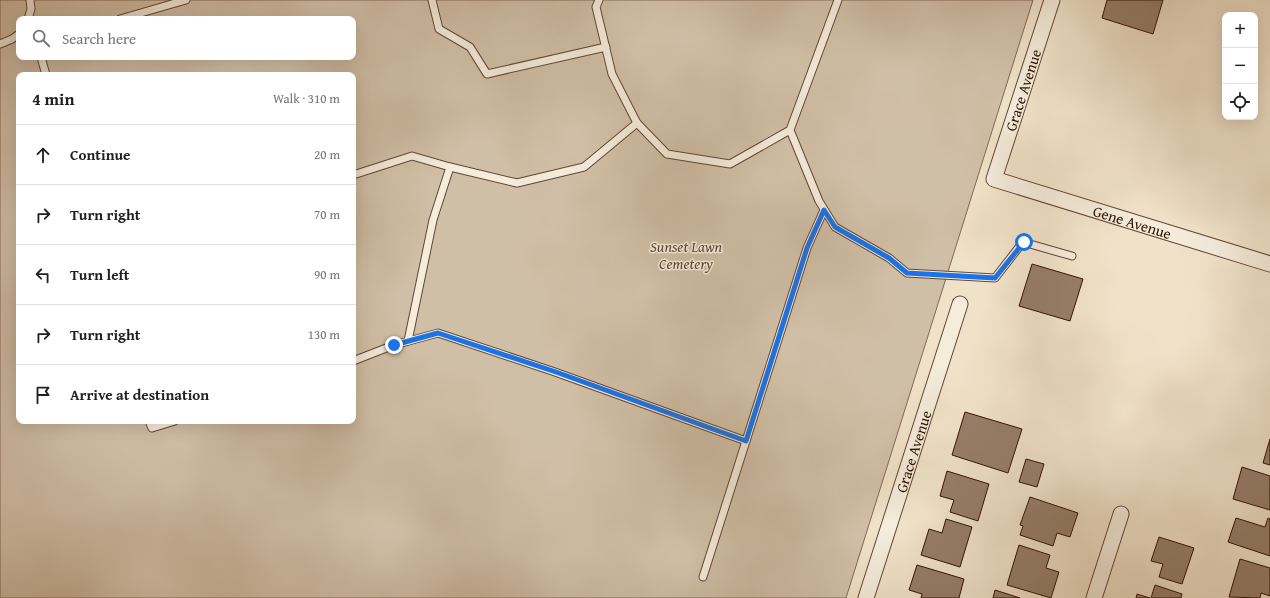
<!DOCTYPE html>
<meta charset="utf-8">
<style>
body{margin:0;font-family:"Gentium Book Plus",serif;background:#f6f6f6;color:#202124}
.controls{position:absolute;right:12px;top:12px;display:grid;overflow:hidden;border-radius:8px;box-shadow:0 4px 16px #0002}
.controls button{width:36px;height:36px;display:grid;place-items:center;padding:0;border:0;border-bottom:1px solid #e0e0e0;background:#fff;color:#202124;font:20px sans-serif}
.stop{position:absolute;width:12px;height:12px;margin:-9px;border:3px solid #1a73e8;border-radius:50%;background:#fff}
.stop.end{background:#1a73e8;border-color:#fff;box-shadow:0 1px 4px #0008}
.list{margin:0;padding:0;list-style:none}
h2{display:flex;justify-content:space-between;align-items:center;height:52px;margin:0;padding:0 16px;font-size:17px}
h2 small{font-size:13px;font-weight:400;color:#757577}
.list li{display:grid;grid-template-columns:26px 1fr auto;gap:12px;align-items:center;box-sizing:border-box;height:60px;padding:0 16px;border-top:1px solid #e0e0e0}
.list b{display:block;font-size:15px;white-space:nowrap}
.list em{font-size:13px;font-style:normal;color:#757577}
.icon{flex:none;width:22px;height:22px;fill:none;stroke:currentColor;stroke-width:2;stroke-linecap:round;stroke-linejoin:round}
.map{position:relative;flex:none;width:1270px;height:598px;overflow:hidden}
.search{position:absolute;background:#fff;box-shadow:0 4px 16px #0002;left:16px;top:16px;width:340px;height:44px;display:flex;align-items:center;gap:10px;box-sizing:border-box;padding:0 14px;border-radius:8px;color:#757577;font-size:15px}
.panel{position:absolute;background:#fff;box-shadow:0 4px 16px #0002;left:16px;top:72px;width:340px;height:352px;border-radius:8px}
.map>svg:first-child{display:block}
.green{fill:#d0bfa7;stroke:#816854;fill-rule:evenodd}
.building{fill:#957e69;stroke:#321202}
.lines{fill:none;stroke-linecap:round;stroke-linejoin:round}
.lane-casing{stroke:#624634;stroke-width:9}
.street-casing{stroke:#624634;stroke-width:17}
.lane{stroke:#f5ecdc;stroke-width:7}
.street{stroke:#f5ecdc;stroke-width:15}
.route{stroke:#1a73e8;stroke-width:5}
.labels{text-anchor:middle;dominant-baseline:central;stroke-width:3;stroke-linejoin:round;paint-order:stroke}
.street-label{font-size:15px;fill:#321202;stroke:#f5ecdc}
.park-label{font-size:15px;font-style:italic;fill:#614634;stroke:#f5ecdc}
</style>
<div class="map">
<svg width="1270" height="598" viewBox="0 0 1270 598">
<rect width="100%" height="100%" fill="#f0e2c9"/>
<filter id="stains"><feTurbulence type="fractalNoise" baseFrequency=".005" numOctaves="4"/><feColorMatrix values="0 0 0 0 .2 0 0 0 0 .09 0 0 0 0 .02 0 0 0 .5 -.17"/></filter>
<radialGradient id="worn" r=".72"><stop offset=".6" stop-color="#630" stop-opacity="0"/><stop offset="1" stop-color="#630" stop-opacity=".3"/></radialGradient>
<path class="green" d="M0,0h1033l-187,598h-846zM19,19h334v38h-334zM19,75h334v346h-334z"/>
<g class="building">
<path d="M1107,0h56l-10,34 -51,-16z"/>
<path d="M1032,264l51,15 -13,42 -51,-15z"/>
<path d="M965,412l57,17 -14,44 -56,-18z"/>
<path d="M1270,439v26l-7,-2z"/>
<path d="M1026,459l18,5 -7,23 -18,-5z"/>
<path d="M1242,467l28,9v34l-37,-11z"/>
<path d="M947,471l42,13 -11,37 -28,-9 4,-12 -14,-4z"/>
<path d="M1030,497l48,16 -8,24 -13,-4 -4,13 -33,-11 3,-9 -3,-1z"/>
<path d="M1236,518l29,9 3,-9 2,1v37l-42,-14z"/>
<path d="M946,519l26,8 -12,40 -39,-12 8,-26 13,4z"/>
<path d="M1159,537l35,11 -12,36 -23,-7 4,-13 -12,-3z"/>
<path d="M1019,545l31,10 -4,13 13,4 -8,26 -44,-13z"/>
<path d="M1240,559l30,9v28l-9,-3 -1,5 -31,-1z"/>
<path d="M917,565l47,14 -5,19h-38l1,-4 -13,-4z"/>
<path d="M1155,585l27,9 -1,4h-30z"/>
<path d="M995,590l25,8h-27z"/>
<path d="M1137,594l13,4h-14z"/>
</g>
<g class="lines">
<g class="lane-casing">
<g id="lane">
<path d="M432,0l7,29 31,18 17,27 119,-27"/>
<path d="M599,0l-3,7 16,67 25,49 30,31 63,10 60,-34 48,-130"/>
<path d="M28,19l3,-10 -1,-9"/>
<path d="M120,19l66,-19"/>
<path d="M0,44l12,-5 7,-5"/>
<path d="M41,57l5,18"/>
<path d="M790,130l29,71 16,26 54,31 18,15 88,5 28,-36 49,14"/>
<path d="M450,167l67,16 67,-16 53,-44"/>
<path d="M353,175l59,-19 38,11 -17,53 -25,121"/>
<path d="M353,361l41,-16 44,-12 117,39 191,69"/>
<path d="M149,421l3,7 23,-7"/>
<path d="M703,577l104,-329 17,-38"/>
</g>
</g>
<g class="street-casing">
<g id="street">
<path id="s1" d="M1052,0l-58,179 276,85"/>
<path id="s2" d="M866,598l94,-294"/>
<path d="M1094,598l27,-84"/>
</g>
</g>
<use href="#lane" class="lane"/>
<use href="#street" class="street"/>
</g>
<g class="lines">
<path class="route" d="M394,345l44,-12 118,39 190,69 61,-193 17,-38 11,17 54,31 18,15 88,5 29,-36"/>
</g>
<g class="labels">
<g class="street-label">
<text transform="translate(1023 90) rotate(-72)">Grace Avenue</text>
<text stroke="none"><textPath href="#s1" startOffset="333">Gene Avenue</textPath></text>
<text stroke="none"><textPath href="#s2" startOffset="154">Grace Avenue</textPath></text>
</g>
<g class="park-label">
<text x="686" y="246">Sunset Lawn<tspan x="686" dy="17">Cemetery</tspan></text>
</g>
</g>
<rect width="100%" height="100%" filter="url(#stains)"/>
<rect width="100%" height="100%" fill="url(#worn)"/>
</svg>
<div class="controls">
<button>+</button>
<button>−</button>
<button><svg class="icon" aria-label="locate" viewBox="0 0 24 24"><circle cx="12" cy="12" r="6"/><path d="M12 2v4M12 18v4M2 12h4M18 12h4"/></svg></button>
</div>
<div class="stop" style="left:1024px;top:242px"></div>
<div class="stop end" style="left:394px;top:345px"></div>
<div class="search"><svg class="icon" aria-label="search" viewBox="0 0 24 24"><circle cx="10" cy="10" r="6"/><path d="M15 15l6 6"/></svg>Search here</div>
<section class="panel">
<h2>4 min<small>Walk · 310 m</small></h2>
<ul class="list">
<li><svg class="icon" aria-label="ahead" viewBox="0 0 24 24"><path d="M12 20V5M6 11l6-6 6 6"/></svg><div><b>Continue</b></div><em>20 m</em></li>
<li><svg class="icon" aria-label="right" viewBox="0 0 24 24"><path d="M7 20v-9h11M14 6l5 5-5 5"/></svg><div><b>Turn right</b></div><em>70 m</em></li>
<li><svg class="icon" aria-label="left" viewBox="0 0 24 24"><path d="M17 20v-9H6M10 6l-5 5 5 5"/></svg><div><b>Turn left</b></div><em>90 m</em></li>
<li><svg class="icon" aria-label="right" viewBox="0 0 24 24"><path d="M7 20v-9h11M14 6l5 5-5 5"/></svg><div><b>Turn right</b></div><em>130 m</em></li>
<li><svg class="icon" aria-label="arrive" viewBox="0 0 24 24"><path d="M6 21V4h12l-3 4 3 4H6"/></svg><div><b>Arrive at destination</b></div></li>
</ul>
</section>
</div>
